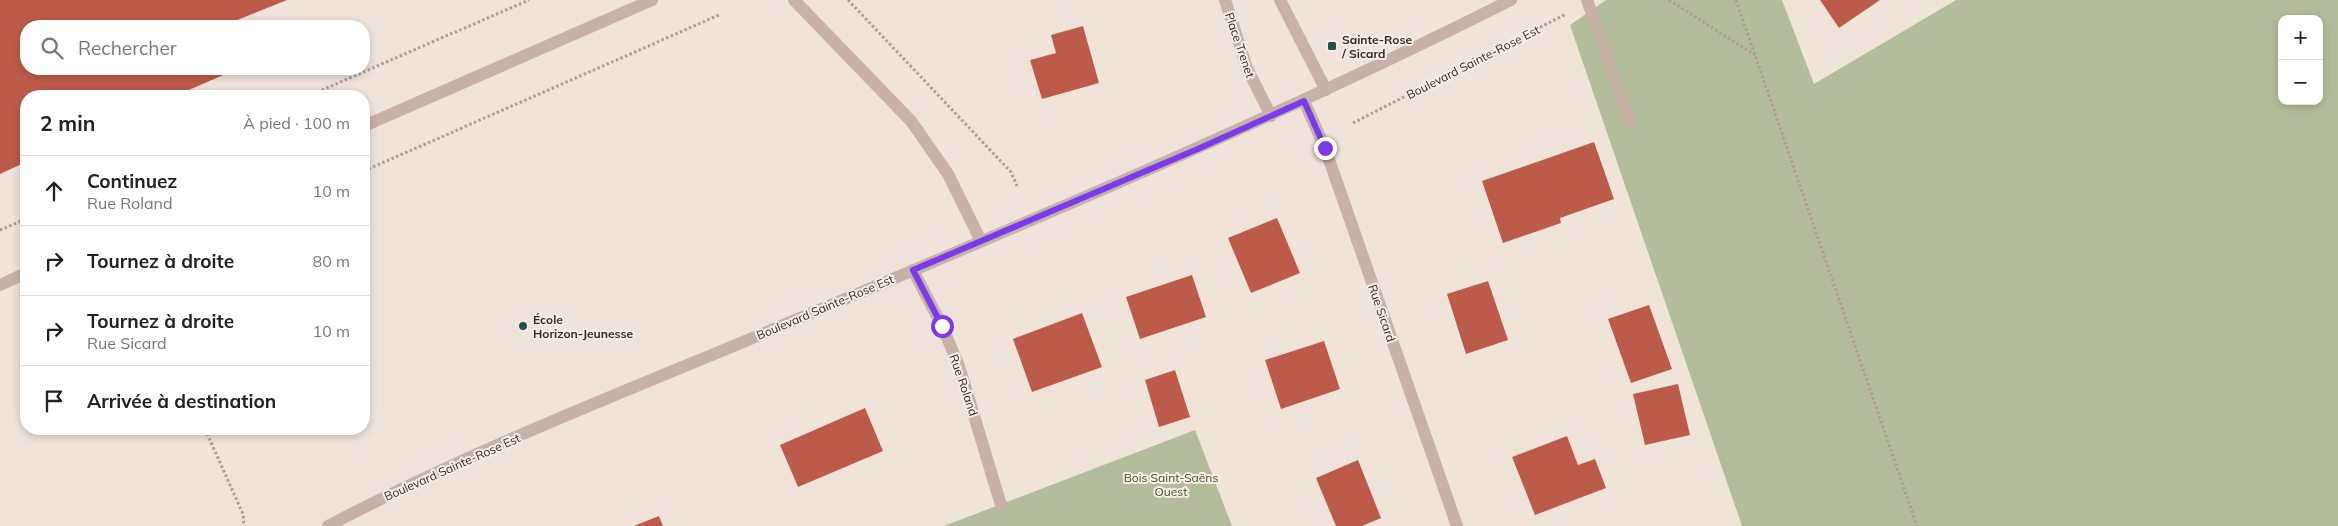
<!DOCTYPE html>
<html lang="fr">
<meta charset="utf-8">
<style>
body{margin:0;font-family:Mulish,sans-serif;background:#f6f6f6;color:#222}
.controls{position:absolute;right:15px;top:15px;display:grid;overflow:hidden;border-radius:10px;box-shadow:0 2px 8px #0003}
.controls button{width:45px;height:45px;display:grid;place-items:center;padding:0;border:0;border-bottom:1px solid #e0e0e0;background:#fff;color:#222;font:25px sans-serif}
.stop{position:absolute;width:15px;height:15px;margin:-11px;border:4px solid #7c3aed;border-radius:50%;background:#fff}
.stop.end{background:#7c3aed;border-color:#fff;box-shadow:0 1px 5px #0008}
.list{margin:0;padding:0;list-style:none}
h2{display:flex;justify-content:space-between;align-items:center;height:65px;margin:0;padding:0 20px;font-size:21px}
h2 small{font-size:16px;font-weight:400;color:#767676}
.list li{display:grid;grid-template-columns:32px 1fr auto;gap:15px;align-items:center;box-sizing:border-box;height:70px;padding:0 20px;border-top:1px solid #e0e0e0}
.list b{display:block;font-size:19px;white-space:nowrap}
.list p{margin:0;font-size:16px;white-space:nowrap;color:#767676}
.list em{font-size:16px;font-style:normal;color:#767676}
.icon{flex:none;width:28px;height:28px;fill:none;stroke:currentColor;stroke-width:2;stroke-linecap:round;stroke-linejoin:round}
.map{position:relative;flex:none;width:2338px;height:526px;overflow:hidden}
.search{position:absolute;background:#fff;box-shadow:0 2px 8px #0003;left:20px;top:20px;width:350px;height:55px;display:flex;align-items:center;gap:12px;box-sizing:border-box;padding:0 18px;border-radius:20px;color:#767676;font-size:19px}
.panel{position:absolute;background:#fff;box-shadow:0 2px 8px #0003;left:20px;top:90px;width:350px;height:345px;border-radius:20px}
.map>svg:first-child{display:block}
.green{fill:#b4bd9b;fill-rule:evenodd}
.building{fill:#bd5b4a}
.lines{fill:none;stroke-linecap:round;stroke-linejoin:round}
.path{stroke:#b29c91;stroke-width:3;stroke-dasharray:2.5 2.5;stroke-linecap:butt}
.service{stroke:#c6b2a7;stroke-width:12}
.minor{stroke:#c6b2a7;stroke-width:12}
.tertiary{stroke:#c6b2a7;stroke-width:12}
.route{stroke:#7c3aed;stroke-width:6}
.poi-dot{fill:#205150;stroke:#f7ede5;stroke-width:2}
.labels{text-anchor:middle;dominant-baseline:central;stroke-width:4;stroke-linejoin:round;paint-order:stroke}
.poi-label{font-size:12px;font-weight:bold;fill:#332927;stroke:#f7ede5;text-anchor:start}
.street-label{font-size:12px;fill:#332927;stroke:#f7ede5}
.park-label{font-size:12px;fill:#464f2c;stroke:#f7ede5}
</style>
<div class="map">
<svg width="2338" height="526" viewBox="0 0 2338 526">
<rect width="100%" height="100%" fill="#efe3da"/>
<g class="green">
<path d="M1606,0h176l32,84 142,-84h382v526h-596l-172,-501zM2282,19h37v82h-37z"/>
<path d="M1195,430l37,96h-288z"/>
</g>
<g class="building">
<path d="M0,0h287l-52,21 1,5h-210v43h211l-62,27h-149v66l-26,12z"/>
<path d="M1820,0h60l-41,28z"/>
<path d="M1083,26l16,57 -57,16 -12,-39 26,-7 -5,-18z"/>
<path d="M1594,142l20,57 -54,19 1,5 -58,20 -21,-62z"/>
<path d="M1277,218l23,55 -49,20 -23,-55z"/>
<path d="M1192,275l14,42 -66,22 -14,-42z"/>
<path d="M1488,281l20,59 -42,14 -19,-60z"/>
<path d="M1649,305l23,64 -41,14 -23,-64z"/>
<path d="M1082,313l20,54 -70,25 -19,-53z"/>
<path d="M1324,341l16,48 -59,20 -16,-49z"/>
<path d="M1175,370l15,47 -31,10 -14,-47z"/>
<path d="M1678,384l12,51 -45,10 -12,-51z"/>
<path d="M865,408l18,43 -85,36 -18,-42z"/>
<path d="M1567,436l11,29 17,-6 11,29 -71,27 -23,-58z"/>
<path d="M1358,460l23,58 -19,8h-26l-20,-48z"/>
<path d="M659,516l4,10h-29z"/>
</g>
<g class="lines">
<g class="path">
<path d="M848,0l163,172 6,14"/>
<path d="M1669,0l86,55"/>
<path d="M1736,0l181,526"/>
<path d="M308,96l221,-96"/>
<path d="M1353,123l213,-109"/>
<path d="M364,171l355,-156"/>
<path d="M0,230l26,-11"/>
<path d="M205,429l38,85 1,12"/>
</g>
<g class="service">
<path d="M794,0l117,121 37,53 33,67"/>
<path d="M1587,0l44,125"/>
<path d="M364,126l288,-126"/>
<path d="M0,285l26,-12"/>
</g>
<g class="minor">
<path d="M1225,0l22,68 24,48"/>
<path d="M1280,0l46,90"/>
<path d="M1304,101l21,47 132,378"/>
<path d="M913,270l29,56 17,40 42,139"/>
</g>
<path class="tertiary" d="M328,526c140,-74 289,-131 434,-192 252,-106 505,-211 749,-334"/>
</g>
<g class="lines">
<path class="route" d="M942,326l-29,-56 287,-122 104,-47 21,47"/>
</g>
<g class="poi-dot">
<rect x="1327" y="41" width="10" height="10" rx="2.5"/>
<circle cx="523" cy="326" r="5"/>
</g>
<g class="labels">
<g class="poi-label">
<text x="1342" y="39">Sainte-Rose<tspan x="1342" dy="14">/ Sicard</tspan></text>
<text x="533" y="319">École<tspan x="533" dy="14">Horizon-Jeunesse</tspan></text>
</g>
<g class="street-label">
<text transform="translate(1240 45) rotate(71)">Place Trenet</text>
<text transform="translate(1473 62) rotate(-27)">Boulevard Sainte-Rose Est</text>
<text transform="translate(825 307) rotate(-23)">Boulevard Sainte-Rose Est</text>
<text transform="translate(1382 313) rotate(71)">Rue Sicard</text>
<text transform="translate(964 385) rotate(71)">Rue Roland</text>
<text transform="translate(452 467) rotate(-24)">Boulevard Sainte-Rose Est</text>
</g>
<g class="park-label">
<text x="1171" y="477">Bois Saint-Saëns<tspan x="1171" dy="14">Ouest</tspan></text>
</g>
</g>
</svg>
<div class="controls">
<button>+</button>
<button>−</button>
</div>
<div class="stop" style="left:942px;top:326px"></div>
<div class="stop end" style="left:1325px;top:148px"></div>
<div class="search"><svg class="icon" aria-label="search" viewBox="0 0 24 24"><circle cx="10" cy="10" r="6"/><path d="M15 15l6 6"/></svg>Rechercher</div>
<section class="panel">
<h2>2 min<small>À pied · 100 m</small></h2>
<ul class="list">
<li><svg class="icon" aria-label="ahead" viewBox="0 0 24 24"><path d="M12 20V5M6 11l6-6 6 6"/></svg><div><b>Continuez</b><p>Rue Roland</p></div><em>10 m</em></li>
<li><svg class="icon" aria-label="right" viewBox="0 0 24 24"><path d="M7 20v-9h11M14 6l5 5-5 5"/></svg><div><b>Tournez à droite</b></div><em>80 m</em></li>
<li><svg class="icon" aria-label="right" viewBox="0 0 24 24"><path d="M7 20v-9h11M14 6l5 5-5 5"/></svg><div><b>Tournez à droite</b><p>Rue Sicard</p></div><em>10 m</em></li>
<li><svg class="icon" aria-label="arrive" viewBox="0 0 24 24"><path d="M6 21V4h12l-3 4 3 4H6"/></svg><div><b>Arrivée à destination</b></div></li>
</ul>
</section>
</div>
